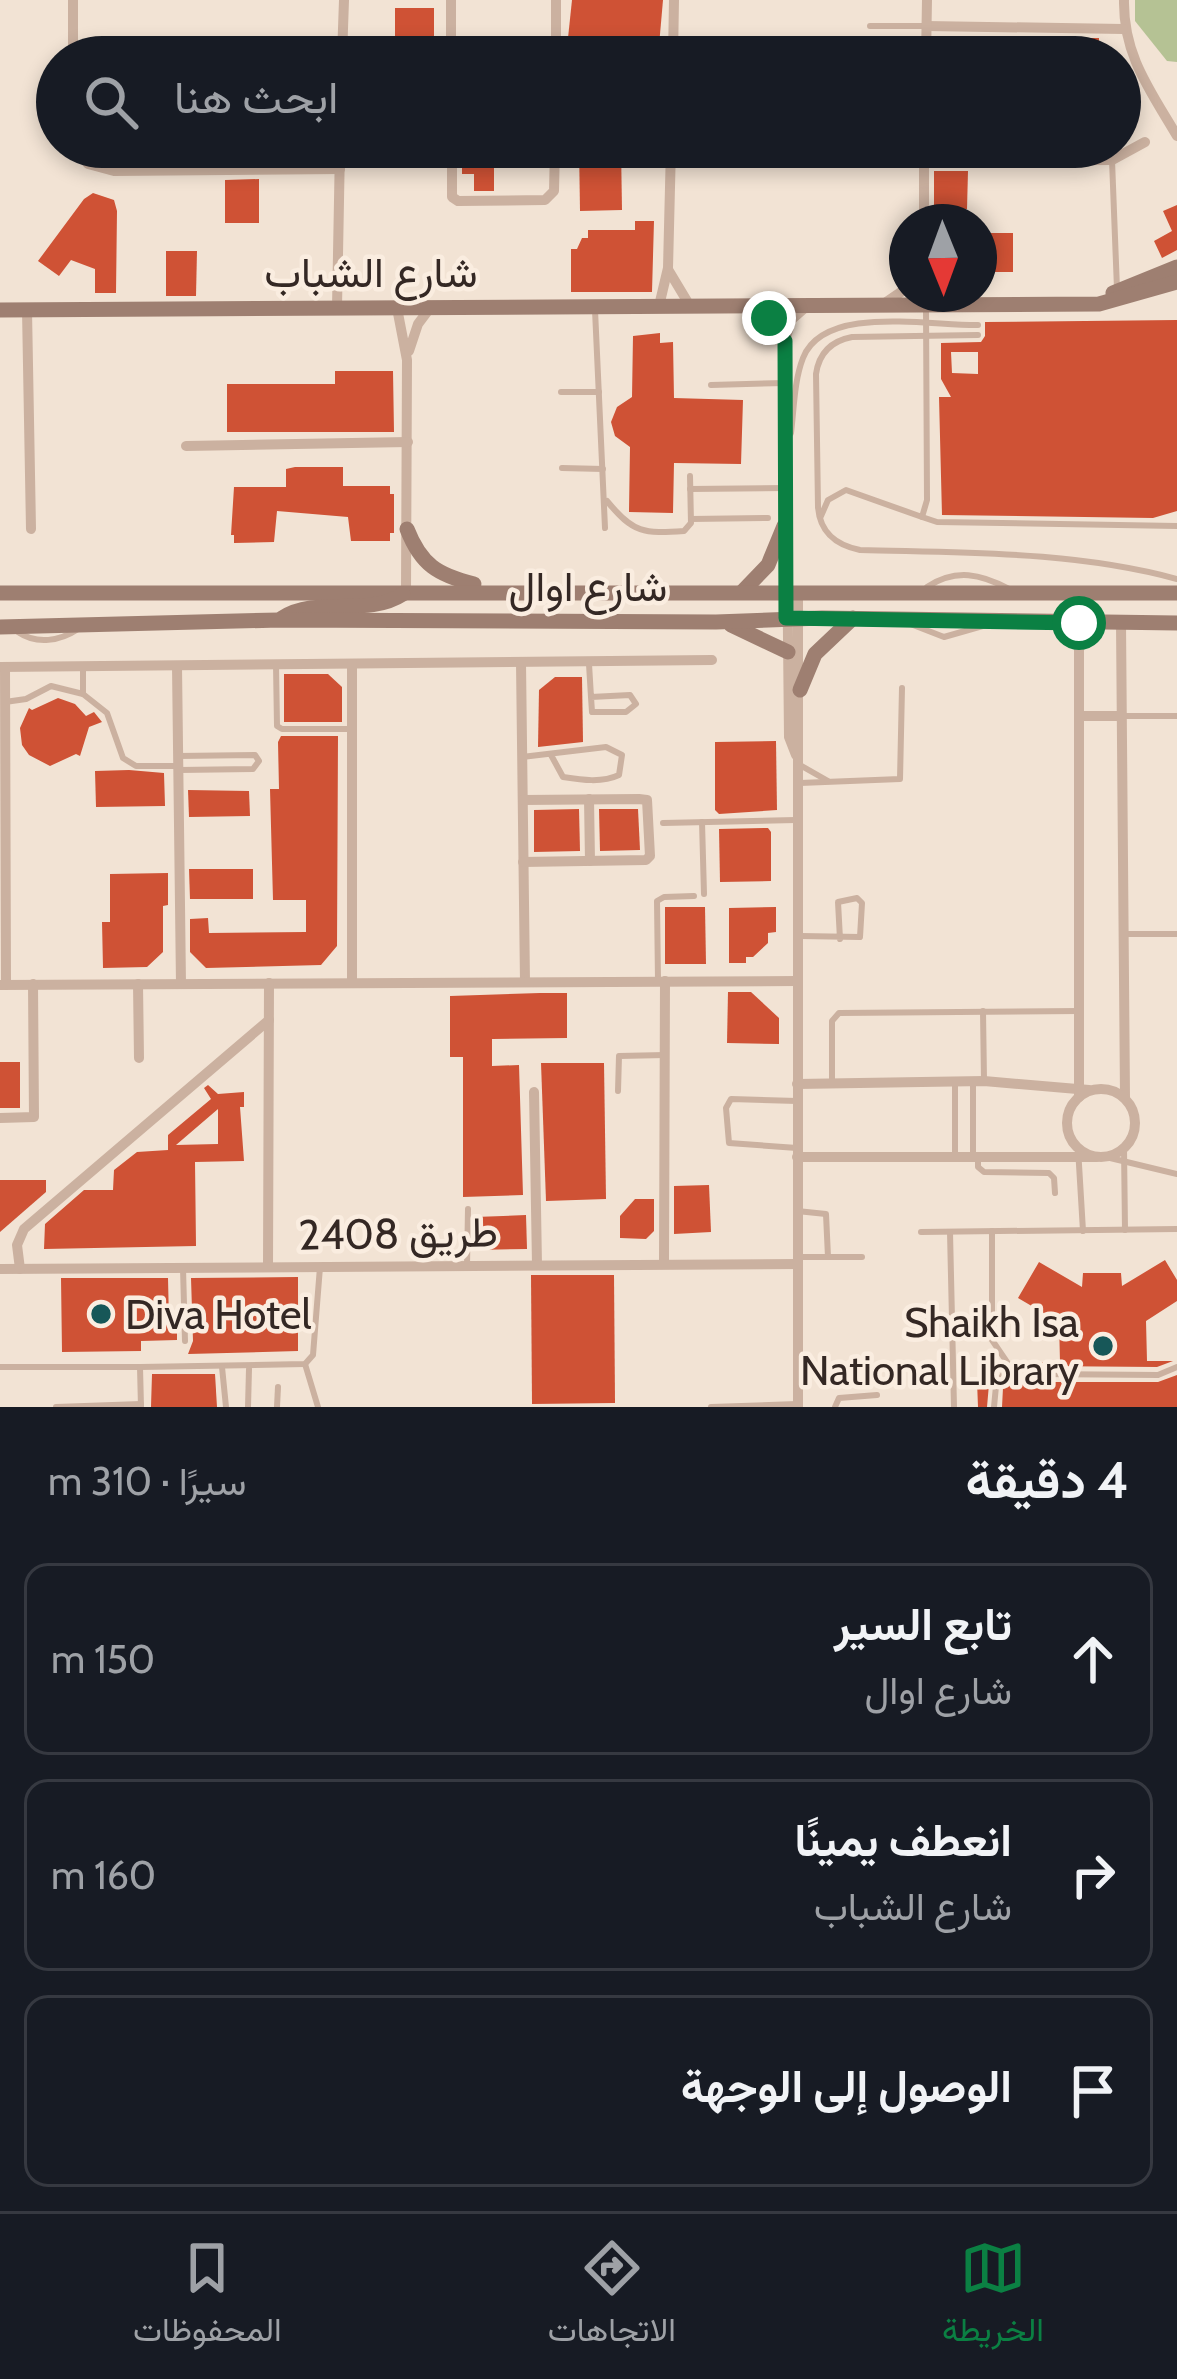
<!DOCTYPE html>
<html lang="ar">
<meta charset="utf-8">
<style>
body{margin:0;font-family:Cabin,Vazirmatn,sans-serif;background:#242831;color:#f1f3f6;direction:rtl}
.compass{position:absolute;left:889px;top:204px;width:108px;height:108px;border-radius:50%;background:#171b24;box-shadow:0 6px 18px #0003;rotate:179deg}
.stop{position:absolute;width:36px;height:36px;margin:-27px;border:9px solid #0b8043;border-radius:50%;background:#fff}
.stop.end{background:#0b8043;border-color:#fff;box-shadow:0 3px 12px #0008}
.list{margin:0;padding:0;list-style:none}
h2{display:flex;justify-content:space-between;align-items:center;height:156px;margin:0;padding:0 48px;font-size:51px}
h2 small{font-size:39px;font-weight:400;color:#9ea1a6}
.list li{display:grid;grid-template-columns:78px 1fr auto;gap:36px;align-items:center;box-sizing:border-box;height:192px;margin:0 24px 24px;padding:0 24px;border:3px solid #363941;border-radius:24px}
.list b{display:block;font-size:45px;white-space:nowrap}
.list p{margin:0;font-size:39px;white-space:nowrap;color:#9ea1a6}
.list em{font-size:39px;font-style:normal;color:#9ea1a6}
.icon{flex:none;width:66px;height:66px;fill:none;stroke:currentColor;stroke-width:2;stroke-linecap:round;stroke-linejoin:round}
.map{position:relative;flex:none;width:1177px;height:1407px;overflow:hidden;direction:ltr}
.search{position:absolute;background:#171b24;box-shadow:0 6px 18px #0003;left:36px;right:36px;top:36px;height:132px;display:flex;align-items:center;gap:30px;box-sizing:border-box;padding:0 42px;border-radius:66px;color:#9ea1a6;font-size:45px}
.sheet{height:804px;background:#171b24}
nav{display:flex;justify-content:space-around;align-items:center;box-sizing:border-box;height:168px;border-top:3px solid #363941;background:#171b24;font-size:33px;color:#9ea1a6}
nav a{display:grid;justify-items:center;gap:6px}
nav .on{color:#0b8043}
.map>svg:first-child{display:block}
.green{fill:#b5c294}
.building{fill:#cf5235;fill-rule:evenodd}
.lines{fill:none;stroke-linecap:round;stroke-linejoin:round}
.lane{stroke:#cbb1a0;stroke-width:6}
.street{stroke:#cbb1a0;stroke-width:10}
.secondary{stroke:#9e7f71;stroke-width:15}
.route{stroke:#0b8043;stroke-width:15}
.poi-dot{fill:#175758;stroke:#faede0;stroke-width:4.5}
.labels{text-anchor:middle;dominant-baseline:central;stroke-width:9;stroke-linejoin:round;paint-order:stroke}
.street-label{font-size:42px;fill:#342824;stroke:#faede0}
.poi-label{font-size:42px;fill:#342824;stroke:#faede0;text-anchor:start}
</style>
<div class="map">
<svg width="1177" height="1407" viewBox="0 0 1177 1407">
<rect width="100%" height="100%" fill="#f2e3d4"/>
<path class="green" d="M1135,0h42v62l-10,-1 -32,-40z"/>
<g class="building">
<path d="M572,0h91l-5,57h-92z"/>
<rect x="395" y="8" width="39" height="49"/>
<path d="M940,36l77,1v20h-77z"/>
<rect x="1053" y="38" width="46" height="19"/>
<rect x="223" y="147" width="47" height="13"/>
<path d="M579,147h42l1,63 -42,1z"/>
<path d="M462,158h32v33h-20v-17h-12z"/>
<path d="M934,171h34l-1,38 -33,-1z"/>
<path d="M259,179v44h-34v-43z"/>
<path d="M93,193l21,7 3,11 -1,82h-21v-24l-24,-9 -12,16 -21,-15 46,-62z"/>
<path d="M1177,205v45l-15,8 -8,-17 18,-10 -9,-20z"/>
<path d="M635,221h19l-2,71h-81v-43h6l5,-11h6v-8h47z"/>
<path d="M988,233h25v39h-34v-18h9z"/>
<path d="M166,251h31l-1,45h-30z"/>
<path d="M1177,320v191l-24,7 -211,-3 -3,-118h12l-10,-18v-36l40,-1 4,-6v-14zM951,352h27v22l-26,-1z"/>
<path d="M660,333v10l13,-1 1,56 69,2 -2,64 -67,-1 -1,50 -44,-1 1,-65 -15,-11 -4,-14 6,-15 15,-10 1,-61z"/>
<path d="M335,371h58l1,61h-167v-48h108z"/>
<path d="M295,467h48v19h47v8h4v39h-4v8h-39l-3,-24 -71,-6 -3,31 -40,1v-8h-3l3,-48h52v-18z"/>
<path d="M284,674h44l14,13v35h-58z"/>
<path d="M555,677h27l1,65 -45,5 1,-57z"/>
<path d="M58,698l17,6 11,12 8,-4 8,10 -13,5 -9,29 -4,-2 -26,12 -21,-11 -7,-10 -2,-17 9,-20 3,2z"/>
<path d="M281,736h57l-1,210 -16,19 -115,3 -16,-16v-33l18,-1 1,15 97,-1v-32h-33l-3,-111h9l-1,-47z"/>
<path d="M776,741l1,69 -58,4 -4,-4v-68z"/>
<path d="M129,770l35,3 1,33 -69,1 -1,-36z"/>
<path d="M188,790l61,1 1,25 -61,1z"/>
<path d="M579,809l1,42 -46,1v-42z"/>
<path d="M599,809h39l2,41 -40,1z"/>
<path d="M768,828l3,4v49l-51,1 -1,-53z"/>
<path d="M189,869h64v30h-63z"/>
<path d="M168,873v32l-5,1v46l-16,15 -44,1 -1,-46h8v-48z"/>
<path d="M665,907h40l1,57h-41z"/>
<path d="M776,907v25l-8,1v10l-15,14h-7v6h-17v-55z"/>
<path d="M728,992h23l28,26v26l-52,-1z"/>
<path d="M540,993h27v45l-75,1v27l27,-1 4,130 -60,2v-140h-13v-61z"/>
<rect x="0" y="1062" width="20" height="46"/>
<path d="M541,1063h63l2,136 -60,2z"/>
<path d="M208,1085l10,9 26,-2v15h-4l4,54 -49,1 1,84 -152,3 1,-25 39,-34h29l1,-20 23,-18 31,-2v-15l43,-36 -7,-11zM218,1109v35l-42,1z"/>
<path d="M0,1180h46v12l-46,40z"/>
<path d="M709,1185l2,47 -37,2v-48z"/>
<path d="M635,1199h19v32l-8,8 -26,-1v-22z"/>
<path d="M526,1215l1,34 -52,1v-33z"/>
<path d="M1165,1260l12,20v21l-31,20 1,40h26l-16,6 -119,-1 -11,-3 33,-1 -1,-40 -41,-24 21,-36 43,25 1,-14h38l1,13z"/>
<path d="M531,1275h83l1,128 -83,1z"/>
<path d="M298,1277v74l-110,3 5,-13 -2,-63z"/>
<path d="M61,1278h107l1,43 8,1v18l-36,1v10l-79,1z"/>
<path d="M989,1364l11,1 -11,19 -2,23h-9l-1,-26z"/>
<path d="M152,1374h63l2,33h-66z"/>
<path d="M1012,1374l25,8h121l19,-7v32h-175l1,-19z"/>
</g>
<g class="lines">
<g class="lane">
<path d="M870,26h56"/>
<path d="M1112,160l5,129"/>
<path d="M595,310l10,218"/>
<path d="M978,335l-126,2c-21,4 -33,16 -36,37l2,133c2,26 18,38 42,43 106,3 214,1 317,29"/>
<path d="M711,385l74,-2"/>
<path d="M561,392h38"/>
<path d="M791,433c3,-23 3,-52 12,-75 21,-54 127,-32 175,-33"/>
<path d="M562,468l41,1"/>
<path d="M690,489l96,-1"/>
<path d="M607,501c26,32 37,33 77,30l7,-8 -1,-47"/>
<path d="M821,516l7,-16 18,-10 76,27 5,-17 -1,-191"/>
<path d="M922,517l15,5 240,4"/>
<path d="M691,519l77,-1"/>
<path d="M927,587c29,-19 54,-13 82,2"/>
<path d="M908,623l36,14 42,-12"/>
<path d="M18,632c19,13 42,9 60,-3"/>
<path d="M589,664l2,33 39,-2 6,9 -10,8h-34l-1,-15"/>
<path d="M276,665l1,61 5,3h70"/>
<path d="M83,667v27l24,19 16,45 13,8h42"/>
<path d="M5,702l21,-3 25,-13 32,8"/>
<path d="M1122,716h55"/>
<path d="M178,756l77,-1 4,6 -6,8 -74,1"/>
<path d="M522,757l84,-10 16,8 -3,20c-17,8 -37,5 -56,2l-12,-22"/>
<path d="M798,764l30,17"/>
<path d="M800,783l100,-4 2,-91"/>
<path d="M702,822l2,72"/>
<path d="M663,823l133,-3"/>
<path d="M1125,934h52"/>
<path d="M801,936l59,1 2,-34 -5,-5 -19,4 2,37"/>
<path d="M658,981l-1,-80 7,-4 30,-1"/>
<path d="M983,1011l1,69"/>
<path d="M832,1083v-62l7,-8 240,-2"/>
<path d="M955,1083v74"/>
<path d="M618,1091l1,-35 46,-1"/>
<path d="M797,1101l-66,-2 -5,9 3,35 68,5"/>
<path d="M1078,1148l5,83"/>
<path d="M1124,1148l1,82"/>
<path d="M973,1157v-74"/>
<path d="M978,1157v10l6,5 65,1 5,5 1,15"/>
<path d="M1106,1157l71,17"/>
<path d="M797,1211l29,3 2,43"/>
<path d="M992,1231v109l17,25 28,9 121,1 19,-8"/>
<path d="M921,1232l256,-3"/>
<path d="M950,1232l4,175"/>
<path d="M799,1257h63"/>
<path d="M467,1266l1,-57"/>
<path d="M183,1268l2,73"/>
<path d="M305,1364l13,43"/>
<path d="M0,1367h140l1,40"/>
<path d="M140,1367l165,-3 8,-9 7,-88"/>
<path d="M222,1367l4,40"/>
<path d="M56,1407l85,-3"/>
<path d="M248,1407l1,-38"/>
<path d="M277,1407l1,-20"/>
<path d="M711,1407l86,-3"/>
<path d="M835,1407l4,-9 38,-3"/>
<path d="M994,1407l2,-21 13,-21"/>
</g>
<g class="street">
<path d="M73,0v57"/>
<path d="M451,0v57"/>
<path d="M1124,0c-1,55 26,90 53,136"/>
<path d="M926,26l197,3"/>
<path d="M73,47l127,2 11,8"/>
<path d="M342,57l2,-57"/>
<path d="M556,57v-57"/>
<path d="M673,57l1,-57"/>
<path d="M926,57l1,-57"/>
<path d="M75,147l13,17 26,7 226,-2"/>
<path d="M452,147v50l6,4 87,-1 9,-9 1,-44"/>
<path d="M924,161l188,-1 33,-18"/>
<path d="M213,170v-23"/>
<path d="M924,222v-75"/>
<path d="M669,271l21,35"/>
<path d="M885,303l22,-15"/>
<path d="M659,306l9,-38 3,-121"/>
<path d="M337,308l3,-161"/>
<path d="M397,308l10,52 -1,231"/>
<path d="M749,308l20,10 14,20"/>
<path d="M27,310l4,219"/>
<path d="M409,351l9,-27 12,-16"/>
<path d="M186,446l222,-4"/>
<path d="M1121,623l4,474"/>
<path d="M521,663l4,319"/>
<path d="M177,666l4,318"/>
<path d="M0,667l712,-7"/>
<path d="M5,667l1,318"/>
<path d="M1080,716h42"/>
<path d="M796,755l-7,-18 -4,-396 6,-21 16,-14"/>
<path d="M589,799l1,62"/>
<path d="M523,800l116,-1 8,1 3,56 -4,4 -123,2"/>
<path d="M352,982v-318"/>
<path d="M138,984l1,74"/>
<path d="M0,985l797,-4"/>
<path d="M797,1084l187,-3 105,9"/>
<circle cx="1101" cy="1123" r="34"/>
<path d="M534,1092l3,173"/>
<path d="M1079,1097v-474"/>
<path d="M0,1118l34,-1 -1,-133"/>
<path d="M797,1157h300"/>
<path d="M664,1263l1,-282"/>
<path d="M268,1267l1,-284"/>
<path d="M0,1269l798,-5"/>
<path d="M20,1269l-3,-24 7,-16 245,-209"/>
<path d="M798,1407v-816"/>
</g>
<g class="secondary">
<path d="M1113,293l64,-26"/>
<path d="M0,310l1099,-6 78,-22"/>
<path d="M407,529c14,36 31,46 67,55"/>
<path d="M743,591l25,-26 16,-39"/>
<path d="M0,593h1177"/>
<path d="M282,618c36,-23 84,0 121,-24"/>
<path d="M731,625l57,27"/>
<path d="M0,627l279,-7 437,2 106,-4 355,5"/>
<path d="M800,690l15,-36 38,-36"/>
</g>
</g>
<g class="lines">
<path class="route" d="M769,318l16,23 1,277 293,5"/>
</g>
<g class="poi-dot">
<circle cx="101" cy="1314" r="12"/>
<circle cx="1103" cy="1346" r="12"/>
</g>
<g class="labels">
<g class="street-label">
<text x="371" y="272">شارع الشباب</text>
<text x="588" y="586">شارع اوال</text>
<text transform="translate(398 1233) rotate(-1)">طريق 2408</text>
</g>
<g class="poi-label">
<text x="125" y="1314">Diva Hotel</text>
<text x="1079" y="1322" text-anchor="end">Shaikh Isa<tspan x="1079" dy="48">National Library</tspan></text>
</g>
</g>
</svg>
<svg class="compass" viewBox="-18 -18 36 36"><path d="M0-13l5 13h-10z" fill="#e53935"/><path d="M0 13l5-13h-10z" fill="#9ea1a6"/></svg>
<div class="stop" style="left:1079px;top:623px"></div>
<div class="stop end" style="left:769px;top:318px"></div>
<div class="search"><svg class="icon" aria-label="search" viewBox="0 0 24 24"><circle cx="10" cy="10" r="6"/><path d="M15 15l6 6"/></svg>ابحث هنا</div>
</div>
<section class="sheet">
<h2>4 دقيقة<small>سيرًا · 310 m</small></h2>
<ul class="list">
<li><svg class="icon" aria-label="ahead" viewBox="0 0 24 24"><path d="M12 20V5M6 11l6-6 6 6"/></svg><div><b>تابع السير</b><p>شارع اوال</p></div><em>150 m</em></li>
<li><svg class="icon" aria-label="right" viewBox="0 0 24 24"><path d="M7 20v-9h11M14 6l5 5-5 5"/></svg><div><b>انعطف يمينًا</b><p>شارع الشباب</p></div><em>160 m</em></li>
<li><svg class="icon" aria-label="arrive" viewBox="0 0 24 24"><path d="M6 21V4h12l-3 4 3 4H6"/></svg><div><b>الوصول إلى الوجهة</b></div></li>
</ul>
</section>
<nav>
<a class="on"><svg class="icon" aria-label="map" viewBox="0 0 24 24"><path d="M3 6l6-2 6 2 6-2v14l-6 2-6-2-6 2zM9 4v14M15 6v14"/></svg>الخريطة</a>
<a><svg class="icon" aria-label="directions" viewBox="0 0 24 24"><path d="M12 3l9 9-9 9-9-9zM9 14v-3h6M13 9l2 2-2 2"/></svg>الاتجاهات</a>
<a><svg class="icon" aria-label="saved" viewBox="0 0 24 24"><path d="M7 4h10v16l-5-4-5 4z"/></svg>المحفوظات</a>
</nav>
